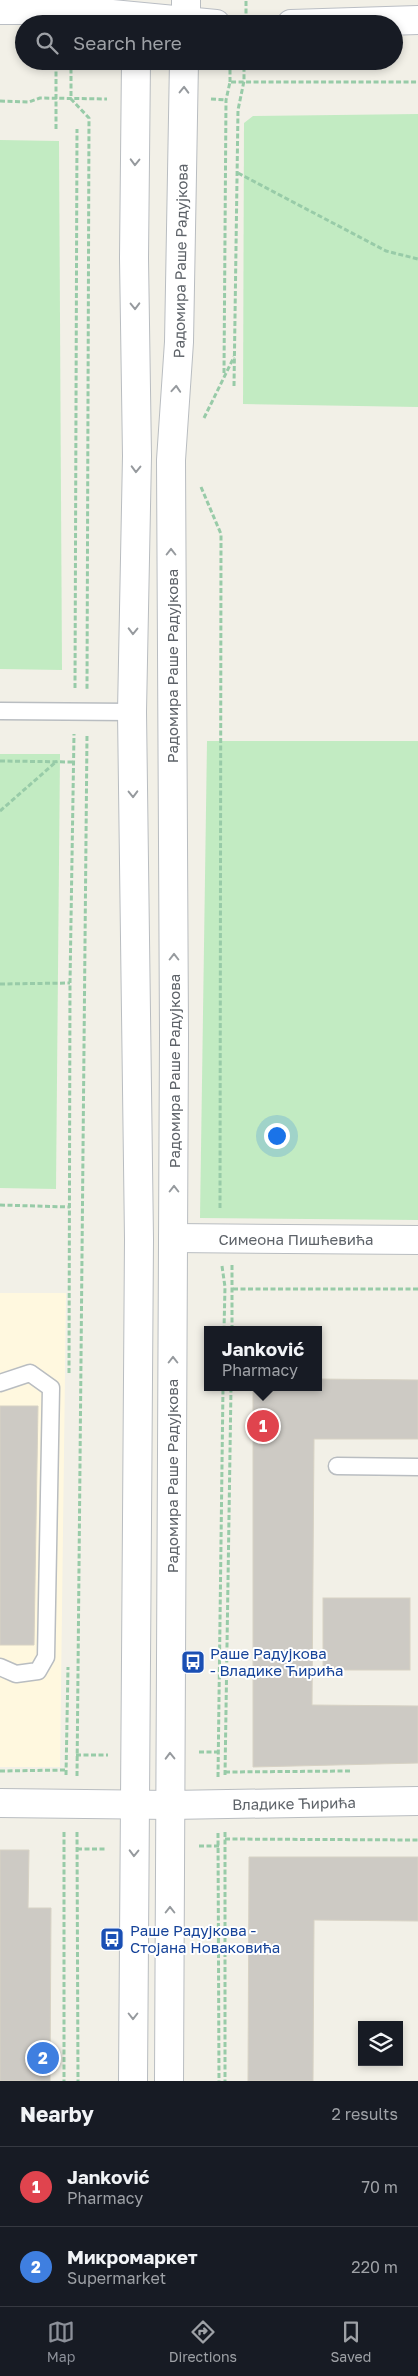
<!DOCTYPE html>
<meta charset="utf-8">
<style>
body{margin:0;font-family:"Golos Text",sans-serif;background:#20242c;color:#f1f3f6}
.controls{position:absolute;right:15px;bottom:15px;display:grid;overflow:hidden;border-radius:0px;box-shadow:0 2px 8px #0003}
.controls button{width:45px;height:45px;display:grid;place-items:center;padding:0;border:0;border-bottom:1px solid #363941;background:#171b24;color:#f1f3f6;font:25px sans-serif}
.you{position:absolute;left:276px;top:1135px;width:18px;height:18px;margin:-12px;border:4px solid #fff;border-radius:50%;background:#1a73e8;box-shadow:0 0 0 8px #1a73e833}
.badge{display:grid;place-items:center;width:32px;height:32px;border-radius:50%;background:#8c9099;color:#fff;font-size:16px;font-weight:700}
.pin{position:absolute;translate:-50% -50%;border:2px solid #fff;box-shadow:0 1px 5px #0006}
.popup{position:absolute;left:204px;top:1326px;width:118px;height:65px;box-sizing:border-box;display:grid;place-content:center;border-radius:0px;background:#171b24;filter:drop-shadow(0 1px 4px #0005);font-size:16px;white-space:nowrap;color:#9ea1a6}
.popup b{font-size:19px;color:#f1f3f6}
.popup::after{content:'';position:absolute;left:50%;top:100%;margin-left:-10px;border:10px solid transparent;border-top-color:#171b24}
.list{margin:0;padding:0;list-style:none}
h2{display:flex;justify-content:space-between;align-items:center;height:65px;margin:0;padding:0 20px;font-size:21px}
h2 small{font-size:16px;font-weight:400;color:#9ea1a6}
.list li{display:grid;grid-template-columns:32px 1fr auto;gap:15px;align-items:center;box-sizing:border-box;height:80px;padding:0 20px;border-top:1px solid #363941}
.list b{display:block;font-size:19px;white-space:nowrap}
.list p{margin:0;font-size:16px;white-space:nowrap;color:#9ea1a6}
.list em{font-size:16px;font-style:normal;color:#9ea1a6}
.icon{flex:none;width:28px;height:28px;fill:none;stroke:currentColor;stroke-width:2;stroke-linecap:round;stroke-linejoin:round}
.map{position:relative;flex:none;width:418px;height:2081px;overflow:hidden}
.search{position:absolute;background:#171b24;box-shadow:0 2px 8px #0003;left:15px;right:15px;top:15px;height:55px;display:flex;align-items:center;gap:12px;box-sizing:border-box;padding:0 18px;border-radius:28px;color:#9ea1a6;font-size:19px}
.sheet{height:225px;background:#171b24}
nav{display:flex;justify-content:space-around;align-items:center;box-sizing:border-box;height:70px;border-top:1px solid #363941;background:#171b24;font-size:14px;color:#9ea1a6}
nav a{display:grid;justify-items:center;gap:2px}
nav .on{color:#8c9099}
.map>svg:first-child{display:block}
.commercial{fill:#fff8df}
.green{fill:#c2ebc2}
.building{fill:#cdcac4;stroke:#d7d2c4}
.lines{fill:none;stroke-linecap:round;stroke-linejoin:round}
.service-casing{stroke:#b9bdc1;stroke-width:19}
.minor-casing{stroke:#b9bdc1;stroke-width:30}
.tertiary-casing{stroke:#b9bdc1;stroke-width:30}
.secondary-casing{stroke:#babec4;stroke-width:30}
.path{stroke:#98cba8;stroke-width:3;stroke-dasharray:5 2.5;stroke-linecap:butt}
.service{stroke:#fff;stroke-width:16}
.minor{stroke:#fff;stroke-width:28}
.tertiary{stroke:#fff;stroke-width:28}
.secondary{stroke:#fff;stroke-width:28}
.oneway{stroke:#969a9e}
.labels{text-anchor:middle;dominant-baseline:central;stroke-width:4;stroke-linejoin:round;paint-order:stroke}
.street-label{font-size:15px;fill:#5e6369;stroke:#fff}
.transit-label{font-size:15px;fill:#164399;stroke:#fff;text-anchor:start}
</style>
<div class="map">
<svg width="418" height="2081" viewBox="0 0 418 2081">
<rect width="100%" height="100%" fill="#f2f0e7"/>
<path class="commercial" d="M0,1293h66l-6,474h-60z"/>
<g class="green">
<path d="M418,114v293l-175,-3 1,-281 9,-7z"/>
<path d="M0,140l59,1 3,529 -62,-1z"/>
<path d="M207,741h211v479l-218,-2z"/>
<path d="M0,754h60l-4,435 -56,-1z"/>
</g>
<g class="building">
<path d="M318,1379l100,1v59h-104l-2,266 106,1v57l-165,4v-380h65z"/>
<path d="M0,1406h38l-4,239h-34z"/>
<rect x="323" y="1598" width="87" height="72"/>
<path d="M0,1850h29l-1,58h23l-1,173h-50z"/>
<path d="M249,1857h169v64l-104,-1 -1,161h-65z"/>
</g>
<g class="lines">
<g class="service-casing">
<g id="service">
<path d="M0,711l132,1"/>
<path d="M0,1383l30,-10 21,15 -5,269 -8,14 -22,3 -16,-7"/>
<path d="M337,1466l81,1"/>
</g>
</g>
<g class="minor-casing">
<g id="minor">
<path d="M173,1238l245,2"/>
<path d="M0,1803l170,2 248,-4"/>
</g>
</g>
<g class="tertiary-casing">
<g id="tertiary">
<path d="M186,24v-24"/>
<path d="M133,2081l6,-842 -7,-527 5,-256 -3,-198 2,-197"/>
<path d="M169,2081l5,-1046 -3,-575 8,-118 5,-281"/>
</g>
</g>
<g class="secondary-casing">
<g id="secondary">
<path d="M0,10h71l145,14"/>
<path d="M291,24l127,-4"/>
</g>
</g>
<g class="path">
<path d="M246,21v-21"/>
<path d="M71,61v38l18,19 -2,571"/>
<path d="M230,82v-21"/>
<path d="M211,99l15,1"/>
<path d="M0,101l29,1 11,-4 67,1"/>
<path d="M56,129v-68"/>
<path d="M238,173l148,78 32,8"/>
<path d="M224,373l2,-273 4,-18h188"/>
<path d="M234,386l4,-276 6,-29v-20"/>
<path d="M204,418l30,-61"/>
<path d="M201,487l20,47 -1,675"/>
<path d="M75,688l2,-559"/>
<path d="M0,761l74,1"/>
<path d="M0,811l57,-50"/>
<path d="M0,984l70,-1"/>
<path d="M0,1205l70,2"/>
<path d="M232,1265v65"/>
<path d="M222,1266l3,21 -1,43"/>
<path d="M233,1289h185"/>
<path d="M69,1373l1,-390 4,-249"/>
<path d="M199,1752h19"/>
<path d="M76,1755h32"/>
<path d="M0,1771l66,-1"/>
<path d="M225,1772l125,-1"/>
<path d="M66,1775l2,-108"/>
<path d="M225,1775l6,-388"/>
<path d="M77,1776l10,-1041"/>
<path d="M218,1777l5,-390"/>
<path d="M64,1832v249"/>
<path d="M77,1832l1,249"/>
<path d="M225,1832v249"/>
<path d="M218,1833l1,248"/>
<path d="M225,1839l193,1"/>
<path d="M199,1846h20"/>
<path d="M77,1849h29"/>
</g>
<use href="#service" class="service"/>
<use href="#minor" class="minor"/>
<use href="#tertiary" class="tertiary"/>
<use href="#secondary" class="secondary"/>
</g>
<defs><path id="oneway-chevron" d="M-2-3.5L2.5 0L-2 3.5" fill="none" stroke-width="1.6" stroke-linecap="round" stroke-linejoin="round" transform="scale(1.25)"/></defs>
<g class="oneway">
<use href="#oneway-chevron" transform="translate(184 90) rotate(-89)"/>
<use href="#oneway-chevron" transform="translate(135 162) rotate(91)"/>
<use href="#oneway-chevron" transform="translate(135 306) rotate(89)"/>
<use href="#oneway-chevron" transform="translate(176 389) rotate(-86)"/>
<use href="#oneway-chevron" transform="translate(136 469) rotate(91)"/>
<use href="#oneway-chevron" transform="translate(171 552) rotate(-90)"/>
<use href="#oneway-chevron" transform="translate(133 631) rotate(91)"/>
<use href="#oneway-chevron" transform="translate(133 794) rotate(89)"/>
<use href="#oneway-chevron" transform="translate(174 957) rotate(-90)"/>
<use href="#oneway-chevron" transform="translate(174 1189) rotate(-90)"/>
<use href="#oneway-chevron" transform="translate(173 1360) rotate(-90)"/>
<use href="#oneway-chevron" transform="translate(170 1756) rotate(-91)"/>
<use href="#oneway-chevron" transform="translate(134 1853) rotate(91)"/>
<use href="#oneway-chevron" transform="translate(170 1910) rotate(-90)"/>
<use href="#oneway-chevron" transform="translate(133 2016) rotate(90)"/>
</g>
<defs>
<g id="bus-square" transform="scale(1.25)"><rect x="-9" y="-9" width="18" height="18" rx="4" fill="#1a4fb4" stroke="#fff"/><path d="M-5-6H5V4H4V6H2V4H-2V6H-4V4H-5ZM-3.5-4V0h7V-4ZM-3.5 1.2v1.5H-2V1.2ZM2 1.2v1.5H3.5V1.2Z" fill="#fff"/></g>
</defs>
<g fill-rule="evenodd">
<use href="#bus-square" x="193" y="1662"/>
<use href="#bus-square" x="112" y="1939"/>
</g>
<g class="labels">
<g class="street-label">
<text transform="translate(180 261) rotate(-89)">Радомира Раше Радујкова</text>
<text transform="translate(172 666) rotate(-90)">Радомира Раше Радујкова</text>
<text transform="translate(174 1071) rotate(-90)">Радомира Раше Радујкова</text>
<text x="296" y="1239">Симеона Пишћевића</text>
<text transform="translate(172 1476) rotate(-90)">Радомира Раше Радујкова</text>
<text transform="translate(294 1803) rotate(-1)">Владике Ћирића</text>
</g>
<g class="transit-label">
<text x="210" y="1653">Раше Радујкова<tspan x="210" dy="17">- Владике Ћирића</tspan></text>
<text x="130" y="1930">Раше Радујкова -<tspan x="130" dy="17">Стојана Новаковића</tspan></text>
</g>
</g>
</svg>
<div class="controls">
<button><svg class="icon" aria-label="layers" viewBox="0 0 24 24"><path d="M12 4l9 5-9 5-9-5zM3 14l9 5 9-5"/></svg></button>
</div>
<div class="you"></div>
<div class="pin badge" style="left:263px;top:1426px;background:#e0444e">1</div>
<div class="popup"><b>Janković</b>Pharmacy</div>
<div class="pin badge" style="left:43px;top:2058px;background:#3f7fe0">2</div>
<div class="search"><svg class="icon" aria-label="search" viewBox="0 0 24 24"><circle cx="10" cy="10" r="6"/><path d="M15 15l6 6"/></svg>Search here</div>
</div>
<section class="sheet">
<h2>Nearby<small>2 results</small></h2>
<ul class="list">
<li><span class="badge" style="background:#e0444e">1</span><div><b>Janković</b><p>Pharmacy</p></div><em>70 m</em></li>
<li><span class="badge" style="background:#3f7fe0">2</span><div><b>Микромаркет</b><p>Supermarket</p></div><em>220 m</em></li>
</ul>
</section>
<nav>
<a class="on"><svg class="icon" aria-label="map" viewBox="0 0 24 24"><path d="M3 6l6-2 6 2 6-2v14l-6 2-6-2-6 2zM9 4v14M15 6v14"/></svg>Map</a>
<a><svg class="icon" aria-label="directions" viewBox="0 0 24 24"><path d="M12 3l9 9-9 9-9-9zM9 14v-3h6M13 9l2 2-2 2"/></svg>Directions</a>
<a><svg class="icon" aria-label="saved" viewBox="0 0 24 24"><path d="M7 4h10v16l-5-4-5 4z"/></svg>Saved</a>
</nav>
